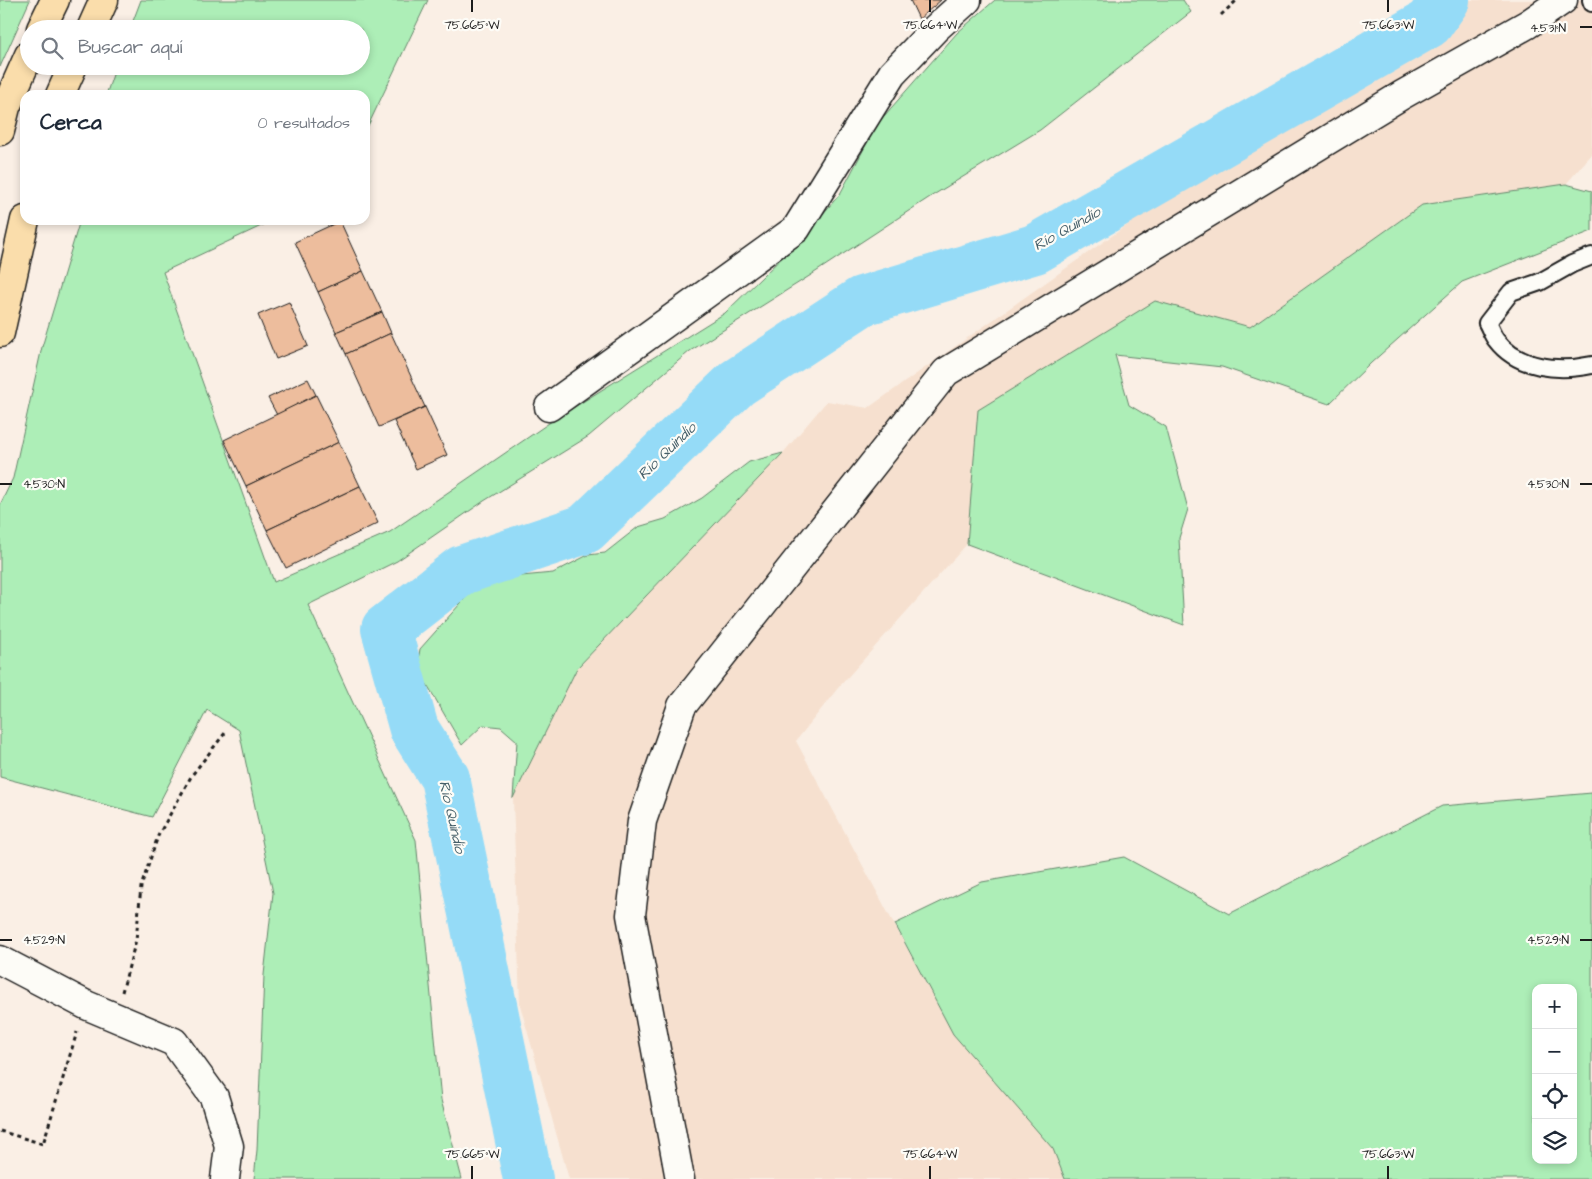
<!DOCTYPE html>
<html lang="es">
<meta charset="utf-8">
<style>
body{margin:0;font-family:"Architects Daughter",sans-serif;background:#f6f6f7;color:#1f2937}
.controls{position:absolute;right:15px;bottom:15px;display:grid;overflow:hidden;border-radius:10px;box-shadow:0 2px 8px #0003}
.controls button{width:45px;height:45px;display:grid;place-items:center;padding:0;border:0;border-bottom:1px solid #e0e1e3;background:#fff;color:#1f2937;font:25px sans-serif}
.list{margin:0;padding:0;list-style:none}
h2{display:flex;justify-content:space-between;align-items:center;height:65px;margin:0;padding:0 20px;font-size:21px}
h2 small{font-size:16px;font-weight:400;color:#747a83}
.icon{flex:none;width:28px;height:28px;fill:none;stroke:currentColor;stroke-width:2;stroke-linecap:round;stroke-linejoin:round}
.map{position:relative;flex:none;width:1592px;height:1179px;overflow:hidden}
.search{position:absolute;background:#fff;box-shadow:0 2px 8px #0003;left:20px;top:20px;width:350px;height:55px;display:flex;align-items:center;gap:12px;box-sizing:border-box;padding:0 18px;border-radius:28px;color:#747a83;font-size:19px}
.panel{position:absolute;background:#fff;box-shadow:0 2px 8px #0003;left:20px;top:90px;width:350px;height:135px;border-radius:15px}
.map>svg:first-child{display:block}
.built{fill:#f6e0cf}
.green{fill:#adeeb7;stroke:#64856a;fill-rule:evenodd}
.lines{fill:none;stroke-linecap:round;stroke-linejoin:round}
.river{stroke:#95dbf7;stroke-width:50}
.building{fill:#edbd9d;stroke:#1c1c1c}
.lane-casing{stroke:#1c1c1c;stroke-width:20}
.street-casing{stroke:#1c1c1c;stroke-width:31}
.primary-casing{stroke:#1c1c1c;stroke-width:31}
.path{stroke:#1c1c1c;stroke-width:3;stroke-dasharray:4 4;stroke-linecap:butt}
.lane{stroke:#fdfcf7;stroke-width:16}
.street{stroke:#fdfcf7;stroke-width:28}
.primary{stroke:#faddab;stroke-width:28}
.ticks{fill:none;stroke:#1c1c1c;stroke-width:2}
.labels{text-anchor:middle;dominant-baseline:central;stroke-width:4.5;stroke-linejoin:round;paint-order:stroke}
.water-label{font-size:15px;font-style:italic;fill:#465f69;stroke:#fdfcf7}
.ticks-label{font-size:12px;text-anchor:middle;fill:#1c1c1c;stroke:#fdfcf7;stroke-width:4.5;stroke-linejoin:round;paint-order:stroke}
</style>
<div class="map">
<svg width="1592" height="1179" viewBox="0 0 1592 1179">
<rect width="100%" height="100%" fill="#faefe5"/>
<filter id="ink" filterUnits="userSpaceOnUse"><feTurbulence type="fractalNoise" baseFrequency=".02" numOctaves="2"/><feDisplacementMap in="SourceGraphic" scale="10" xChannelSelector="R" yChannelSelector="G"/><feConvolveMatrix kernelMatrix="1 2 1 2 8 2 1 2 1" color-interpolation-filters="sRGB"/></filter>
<g filter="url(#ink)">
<path class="built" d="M1446,0h146v154l-26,30 -144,21 -172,122 -95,-25 -177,108 -11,134 -129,144 -42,53 157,293 100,115 12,30h-496l-49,-174 -7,-207 64,-130 206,-215 44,-52 41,7z"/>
<g class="green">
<path d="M0,0h30l-30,67z"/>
<path d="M141,0h287l-63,132v-37h-259l10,-29h245v-37h-231z"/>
<path d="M995,0h188l8,12 -151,118 -110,67 -119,78 -121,76 -101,85 -105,65 -87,60 -89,44 108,235 25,260 21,79h-208l3,-29 7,-175 9,-82 -34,-163 -32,-20 -55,107 -152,-40v-272l13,-27 29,-131 38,-127h194l-111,52 111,310 116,-50 162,-111 173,-108 77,-75 38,-44 37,-70 80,-91z"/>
<path d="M1566,184l26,7v40l-130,51 -91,81 -42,41 -107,-37 -107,-12 14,50 37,22 22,82 -9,29 5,87 -217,-81 11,-134 177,-109 95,26 172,-122z"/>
<path d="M783,453l-206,215 -64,130 4,-57 -16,-14 -18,-2 -21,20 -45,-78 3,-18 56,-63 35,-9 42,-4 35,-18 17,-2 33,-26 27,-8 37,-21 47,-36z"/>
<path d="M1592,793v386h-527l-12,-30 -100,-115 -58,-110 87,-42 142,-25 105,57 213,-108zM1536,988h37v172h-37z"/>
</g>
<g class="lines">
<path class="river" d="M528,1179l-83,-401 -31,-49 -28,-100 76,-59 123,-41 152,-146 125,-82 173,-52 394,-226 16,-23"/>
</g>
<g class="building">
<path d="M910,0h31l-22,19z"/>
<path d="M340,221l23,50 -45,21 -23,-50z"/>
<path d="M363,271l19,41 -46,20 -18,-40z"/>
<path d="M289,302l19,44 -32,13 -18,-44z"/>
<path d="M382,312l9,21 -45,21 -10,-22z"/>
<path d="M391,333l34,74 -46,20 -33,-73z"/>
<path d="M308,379l8,16 -39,20 -9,-17z"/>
<path d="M316,395l23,47 -93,44 -22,-46z"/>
<path d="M425,407l22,48 -31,14 -22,-48z"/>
<path d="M339,442l21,44 -93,44 -21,-44z"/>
<path d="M360,486l18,37 -92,45 -19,-38z"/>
</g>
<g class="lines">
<g class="lane-casing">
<g id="lane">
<path d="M1591,0l1,3"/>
<path d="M1592,256l-20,8 -32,18 -29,10 -24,31c3,5 5,12 9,17 22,29 63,32 96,25"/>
</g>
</g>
<g class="street-casing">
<g id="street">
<path d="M549,407l247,-178 96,-155 44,-46 31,-28"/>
<path d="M0,960l86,45 88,37 40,55 15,49 -4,33"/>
<path d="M680,1179l-49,-264 11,-94 40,-115 264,-334 456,-277 126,-71 35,-24"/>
</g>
</g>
<g class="primary-casing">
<g id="primary">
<path d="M41,29l14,-29"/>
<path d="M91,29l13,-29"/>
<path d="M60,95l13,-29"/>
<path d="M0,131l6,-24 23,-52"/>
<path d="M0,333l25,-113"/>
</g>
</g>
<g class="path">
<path d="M1221,15l16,-15"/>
<path d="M122,992l14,-52 5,-53 17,-51 34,-61 33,-42"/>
<path d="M0,1131l43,13 34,-112"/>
</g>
<use href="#lane" class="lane"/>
<use href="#street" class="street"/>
<use href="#primary" class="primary"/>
</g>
</g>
<path class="ticks" d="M472,0v12M930,0v12M1388,0v12M1580,27h12M0,484h12M1580,484h12M0,940h12M1580,940h12M472,1166v13M930,1166v13M1388,1166v13"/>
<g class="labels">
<g class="water-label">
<text transform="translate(1067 229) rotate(-29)">Río Quindío</text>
<text transform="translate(667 451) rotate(-44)">Río Quindío</text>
<text transform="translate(452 817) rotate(77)">Río Quindío</text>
</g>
</g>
<g class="ticks-label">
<text x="472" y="29">75.665°W</text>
<text x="930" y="29">75.664°W</text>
<text x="1388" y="29">75.663°W</text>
<text x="1548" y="32">4.531°N</text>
<text x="44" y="488">4.530°N</text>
<text x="1548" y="488">4.530°N</text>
<text x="44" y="944">4.529°N</text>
<text x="1548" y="944">4.529°N</text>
<text x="472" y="1158">75.665°W</text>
<text x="930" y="1158">75.664°W</text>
<text x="1388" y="1158">75.663°W</text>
</g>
</svg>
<div class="controls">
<button>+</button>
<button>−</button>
<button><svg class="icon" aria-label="locate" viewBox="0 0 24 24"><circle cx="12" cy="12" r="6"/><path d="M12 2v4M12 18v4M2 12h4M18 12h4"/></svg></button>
<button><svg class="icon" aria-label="layers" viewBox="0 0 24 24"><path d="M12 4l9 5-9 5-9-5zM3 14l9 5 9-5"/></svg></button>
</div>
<div class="search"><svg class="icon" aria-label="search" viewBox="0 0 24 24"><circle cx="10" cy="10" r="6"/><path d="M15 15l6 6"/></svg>Buscar aquí</div>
<section class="panel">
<h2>Cerca<small>0 resultados</small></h2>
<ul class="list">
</ul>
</section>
</div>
